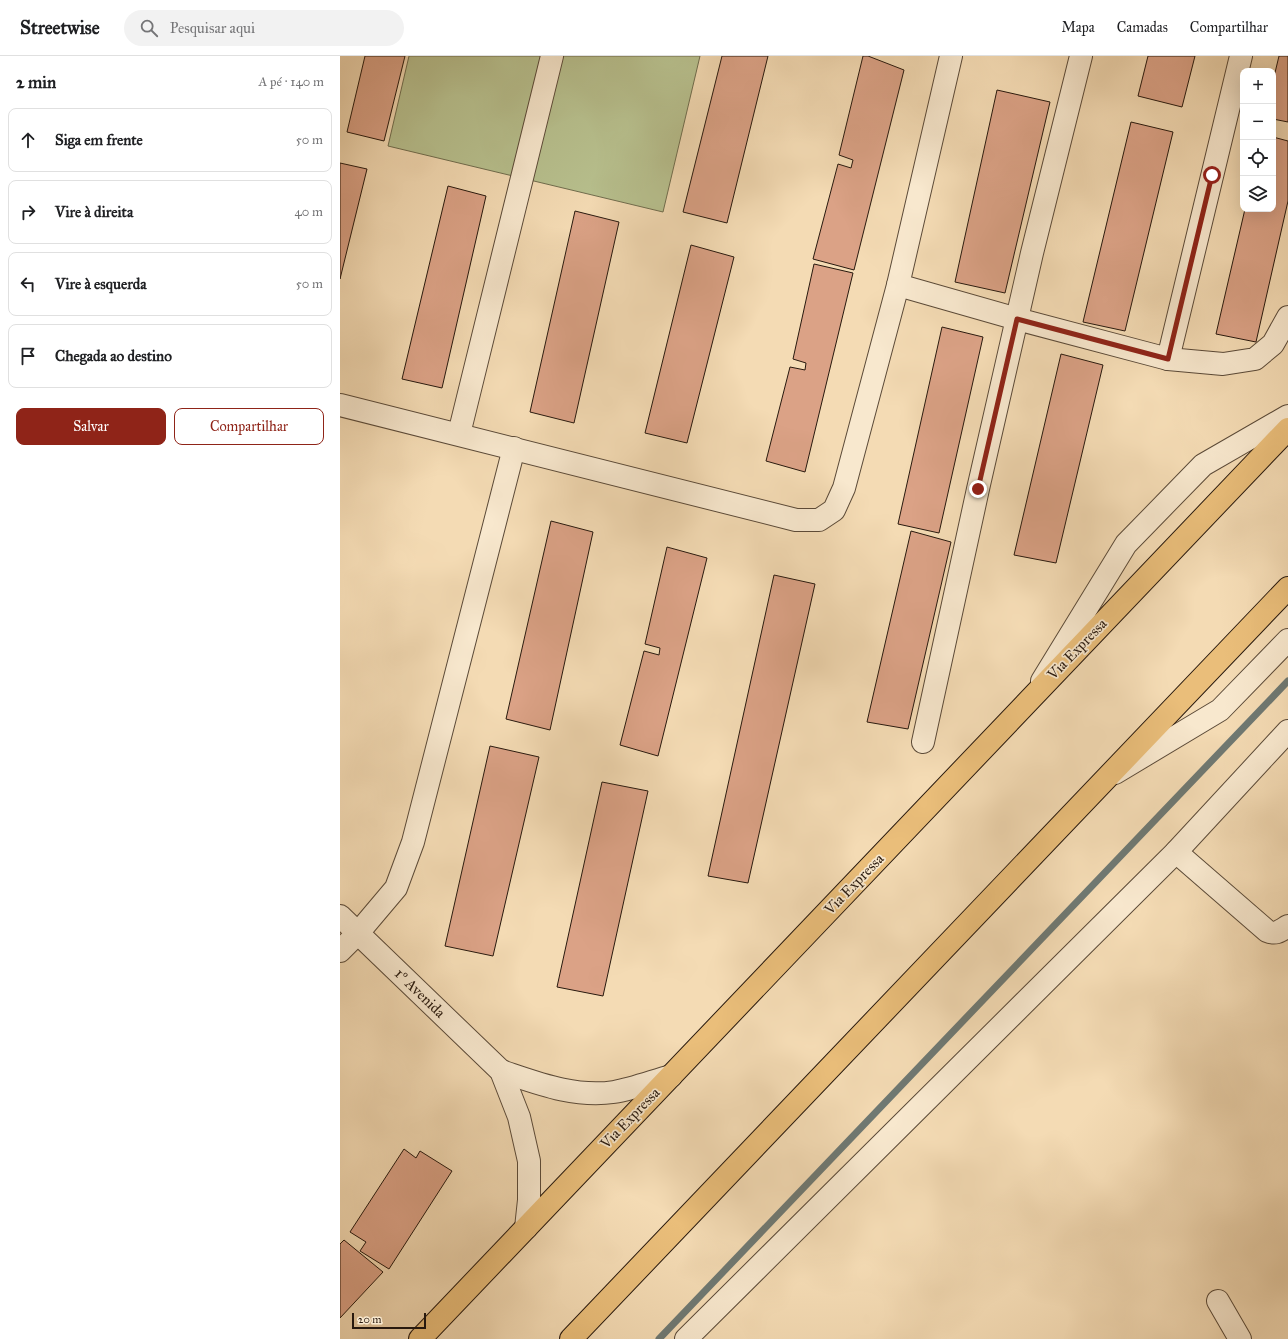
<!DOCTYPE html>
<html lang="pt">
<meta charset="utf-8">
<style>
body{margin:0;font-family:"IM FELL Great Primer",serif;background:#f2f2f2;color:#202124}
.controls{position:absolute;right:12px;top:12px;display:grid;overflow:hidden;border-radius:8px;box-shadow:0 4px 16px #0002}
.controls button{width:36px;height:36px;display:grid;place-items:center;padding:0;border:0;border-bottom:1px solid #e0e0e0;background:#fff;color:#202124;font:20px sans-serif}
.scale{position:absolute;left:12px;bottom:10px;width:74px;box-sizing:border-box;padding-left:4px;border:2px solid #28190e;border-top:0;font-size:11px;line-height:14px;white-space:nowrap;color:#28190e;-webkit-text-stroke:3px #f8e8ce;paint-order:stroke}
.stop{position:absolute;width:12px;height:12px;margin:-9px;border:3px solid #8f2418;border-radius:50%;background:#fff}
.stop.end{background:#8f2418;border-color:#fff;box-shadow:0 1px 4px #0008}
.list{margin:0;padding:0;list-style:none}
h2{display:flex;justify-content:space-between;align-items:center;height:52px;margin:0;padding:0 16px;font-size:17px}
h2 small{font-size:13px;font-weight:400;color:#757577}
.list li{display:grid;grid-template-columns:26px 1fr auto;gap:12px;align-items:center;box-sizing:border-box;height:64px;margin:0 8px 8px;padding:0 8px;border:1px solid #e0e0e0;border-radius:8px}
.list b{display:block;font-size:15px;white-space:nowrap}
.list em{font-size:13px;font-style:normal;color:#757577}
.actions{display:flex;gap:8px;padding:12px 16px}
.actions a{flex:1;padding:9px 0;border:1px solid #8f2418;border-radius:8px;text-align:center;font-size:14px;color:#8f2418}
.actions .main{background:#8f2418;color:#fff}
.icon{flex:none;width:22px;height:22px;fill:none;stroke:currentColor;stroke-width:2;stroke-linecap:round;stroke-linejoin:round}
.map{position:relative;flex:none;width:948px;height:1283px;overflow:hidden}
header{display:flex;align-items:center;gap:24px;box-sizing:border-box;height:56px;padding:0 20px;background:#fff;border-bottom:1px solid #e0e0e0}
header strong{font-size:19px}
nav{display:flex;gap:22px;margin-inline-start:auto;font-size:14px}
.search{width:280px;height:36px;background:#f2f2f2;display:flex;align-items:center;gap:10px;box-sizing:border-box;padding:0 14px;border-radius:22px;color:#757577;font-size:15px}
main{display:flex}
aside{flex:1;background:#fff}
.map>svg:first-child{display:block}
.green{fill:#b8c18f;stroke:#706d4e}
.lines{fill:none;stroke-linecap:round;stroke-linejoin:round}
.stream{stroke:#6f7973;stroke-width:7}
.building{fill:#dba286;stroke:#28190e}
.minor-casing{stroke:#5b4a38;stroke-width:24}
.major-casing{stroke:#28190e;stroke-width:24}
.minor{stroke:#f8e8ce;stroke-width:22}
.major{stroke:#eabe7a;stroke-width:22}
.route{stroke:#8f2418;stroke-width:5}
.labels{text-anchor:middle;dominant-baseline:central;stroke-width:3.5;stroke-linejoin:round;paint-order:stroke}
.street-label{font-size:15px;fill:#28190e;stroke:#f8e8ce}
</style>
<header>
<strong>Streetwise</strong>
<div class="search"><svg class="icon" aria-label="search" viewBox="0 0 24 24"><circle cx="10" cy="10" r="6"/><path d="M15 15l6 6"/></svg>Pesquisar aqui</div>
<nav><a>Mapa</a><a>Camadas</a><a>Compartilhar</a></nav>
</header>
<main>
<aside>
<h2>2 min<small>A pé · 140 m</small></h2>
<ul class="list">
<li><svg class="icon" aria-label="ahead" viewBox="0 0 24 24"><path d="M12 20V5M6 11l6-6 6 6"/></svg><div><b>Siga em frente</b></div><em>50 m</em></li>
<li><svg class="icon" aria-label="right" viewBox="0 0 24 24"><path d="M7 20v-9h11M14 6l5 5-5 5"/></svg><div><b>Vire à direita</b></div><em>40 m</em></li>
<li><svg class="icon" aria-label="left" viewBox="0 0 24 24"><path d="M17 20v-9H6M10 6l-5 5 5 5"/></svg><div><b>Vire à esquerda</b></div><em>50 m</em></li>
<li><svg class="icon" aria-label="arrive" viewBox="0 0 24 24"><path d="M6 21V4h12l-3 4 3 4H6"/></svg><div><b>Chegada ao destino</b></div></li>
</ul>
<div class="actions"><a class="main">Salvar</a><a>Compartilhar</a></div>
</aside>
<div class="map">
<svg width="948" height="1283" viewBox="0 0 948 1283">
<rect width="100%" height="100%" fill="#f4dbb4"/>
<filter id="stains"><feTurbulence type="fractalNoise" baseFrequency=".005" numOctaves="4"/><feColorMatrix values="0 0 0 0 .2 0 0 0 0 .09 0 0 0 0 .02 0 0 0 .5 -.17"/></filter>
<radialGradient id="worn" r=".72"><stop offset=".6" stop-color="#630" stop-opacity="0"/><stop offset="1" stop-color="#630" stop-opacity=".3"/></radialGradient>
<path class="green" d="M69,0h291l-37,156 -275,-66z"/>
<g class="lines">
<path class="stream" d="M319,1283l629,-658"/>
</g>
<g class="building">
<path d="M25,0h40l-21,85 -37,-9z"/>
<path d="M382,0h46l-41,167 -44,-11z"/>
<path d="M523,0h5l36,14 -50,200 -41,-11 25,-95 13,4 2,-8 -14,-5z"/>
<path d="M808,0h47l-13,51 -44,-11z"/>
<path d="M939,0h9v66l-15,-3v-38z"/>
<path d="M657,34l53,12 -45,191 -50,-11z"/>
<path d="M791,66l42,10 -48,199 -42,-9z"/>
<path d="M933,81l15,4v60l-32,141 -40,-8 29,-125h28z"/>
<path d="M0,107l27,6 -27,110z"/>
<path d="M108,130l38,10 -44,192 -40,-9z"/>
<path d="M235,155l44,11 -45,201 -44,-11z"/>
<path d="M351,189l43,12 -47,186 -42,-10z"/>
<path d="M474,208l39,9 -48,199 -39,-11 24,-94 15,3 1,-7 -13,-4z"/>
<path d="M602,271l41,10 -44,196 -41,-9z"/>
<path d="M721,298l42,11 -47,198 -42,-8z"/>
<path d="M211,465l42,11 -43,198 -44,-11z"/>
<path d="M571,475l40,11 -43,187 -41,-7z"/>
<path d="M327,491l40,11 -49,198 -38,-11 24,-94 15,4 1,-7 -15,-4z"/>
<path d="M434,519l41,9 -67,299 -40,-7z"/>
<path d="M150,690l49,11 -46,199 -48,-10z"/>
<path d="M262,726l46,9 -45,205 -46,-9z"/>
<path d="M64,1093l12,9 4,-7 32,20 -63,98 -29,-18 6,-9 -16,-10z"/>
<path d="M4,1184l39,32 -43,46v-74z"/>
</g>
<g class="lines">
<g class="minor-casing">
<g id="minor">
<path d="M558,229l119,34 151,40 55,5 32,-5 18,-15 15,-27"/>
<path d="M828,303l73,-303"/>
<path d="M0,349l456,115h23l15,-10 10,-22 54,-203 53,-229"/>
<path d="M119,378l93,-378"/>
<path d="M702,625l84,-137 77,-79 85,-49"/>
<path d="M583,686l55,-253 54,-236 49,-197"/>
<path d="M775,717l105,-63 68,-70"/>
<path d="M836,796l91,79c9,4 13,0 21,-5"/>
<path d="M0,860l161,155 18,46 10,44v39l-3,28"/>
<path d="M0,895l18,-18 38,-45 17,-46 101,-394"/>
<path d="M161,1015c36,12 74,27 113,21 18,-3 39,-11 57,-16"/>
<path d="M878,1245l22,38"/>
<path d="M346,1283l490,-487 112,-121"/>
</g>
</g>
<g class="major-casing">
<g id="major">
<path d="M80,1283l868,-910"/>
<path d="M231,1283l717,-751"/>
</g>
</g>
<use href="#minor" class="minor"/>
<use href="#major" class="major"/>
</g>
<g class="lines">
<path class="route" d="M638,433l39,-170 151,40 44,-184"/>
</g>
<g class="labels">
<g class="street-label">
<text transform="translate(737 593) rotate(-46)">Via Expressa</text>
<text transform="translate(514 828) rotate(-46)">Via Expressa</text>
<text transform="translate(80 937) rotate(44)">1º Avenida</text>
<text transform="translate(290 1062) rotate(-46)">Via Expressa</text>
</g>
</g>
<rect width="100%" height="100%" filter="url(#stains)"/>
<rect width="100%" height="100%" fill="url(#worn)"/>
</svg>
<div class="controls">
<button>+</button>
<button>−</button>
<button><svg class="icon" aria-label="locate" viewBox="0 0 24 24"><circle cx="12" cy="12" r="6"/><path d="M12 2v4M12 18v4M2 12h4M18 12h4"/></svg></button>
<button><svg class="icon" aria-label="layers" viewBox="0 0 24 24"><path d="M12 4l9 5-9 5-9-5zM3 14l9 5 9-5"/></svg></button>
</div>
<div class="scale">20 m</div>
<div class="stop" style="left:872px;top:119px"></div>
<div class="stop end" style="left:638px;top:433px"></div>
</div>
</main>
